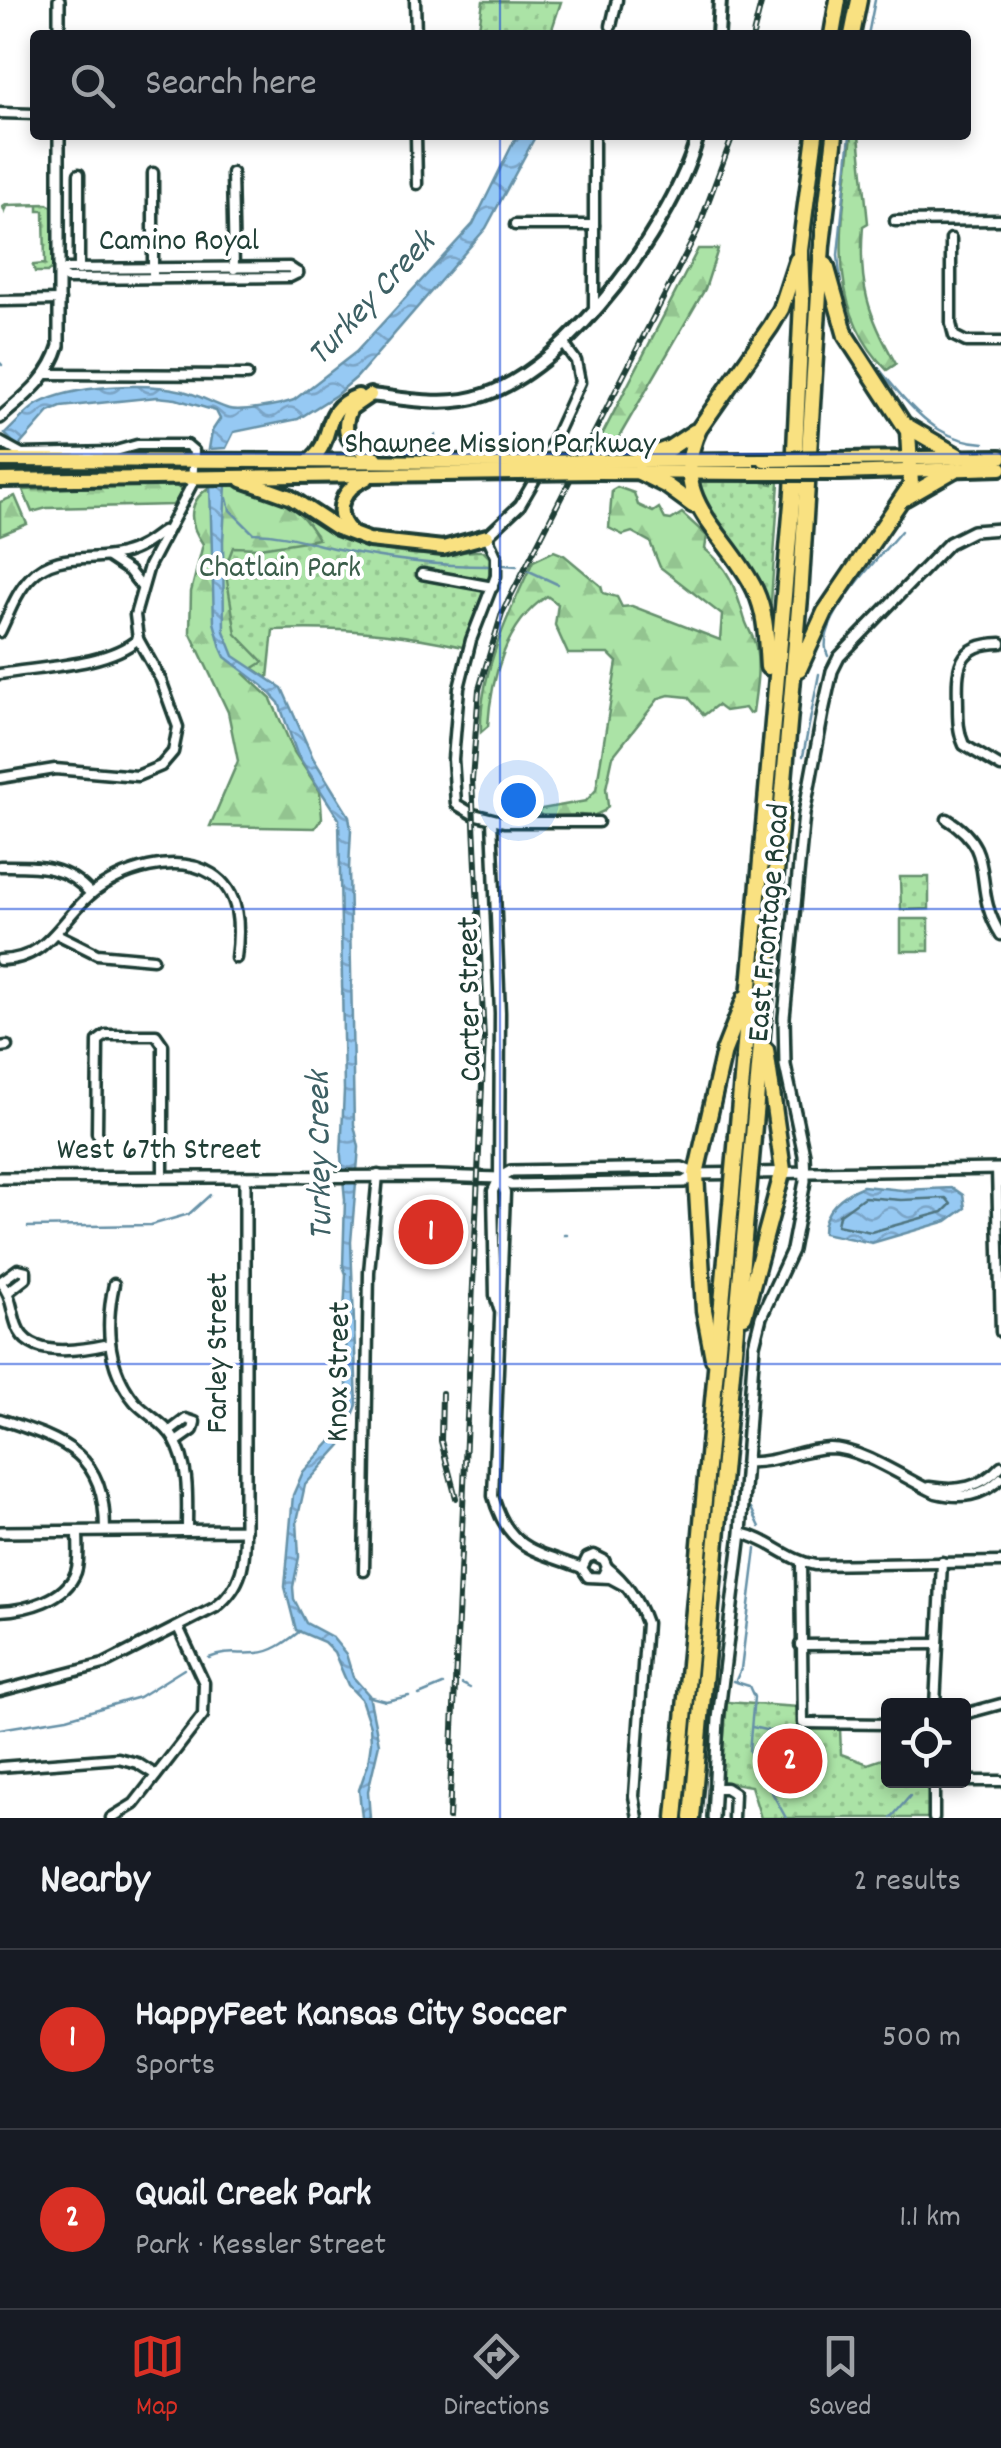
<!DOCTYPE html>
<meta charset="utf-8">
<style>
body{margin:0;font-family:Dekko,sans-serif;background:#242831;color:#f1f3f6}
.controls{position:absolute;right:30px;bottom:30px;display:grid;overflow:hidden;border-radius:10px;box-shadow:0 5px 15px #0003}
.controls button{width:90px;height:90px;display:grid;place-items:center;padding:0;border:0;border-bottom:2px solid #363941;background:#171b24;color:#f1f3f6;font:50px sans-serif}
.you{position:absolute;left:518px;top:800px;width:35px;height:35px;margin:-25px;border:8px solid #fff;border-radius:50%;background:#1a73e8;box-shadow:0 0 0 15px #1a73e833}
.badge{display:grid;place-items:center;width:65px;height:65px;border-radius:50%;background:#d93025;color:#fff;font-size:32px;font-weight:700}
.pin{position:absolute;translate:-50% -50%;border:5px solid #fff;box-shadow:0 2px 10px #0006}
.list{margin:0;padding:0;list-style:none}
h2{display:flex;justify-content:space-between;align-items:center;height:130px;margin:0;padding:0 40px;font-size:42px}
h2 small{font-size:32px;font-weight:400;color:#9ea1a6}
.list li{display:grid;grid-template-columns:65px 1fr auto;gap:30px;align-items:center;box-sizing:border-box;height:180px;padding:0 40px;border-top:2px solid #363941}
.list b{display:block;font-size:38px;white-space:nowrap}
.list p{margin:0;font-size:32px;white-space:nowrap;color:#9ea1a6}
.list em{font-size:32px;font-style:normal;color:#9ea1a6}
.icon{flex:none;width:55px;height:55px;fill:none;stroke:currentColor;stroke-width:2;stroke-linecap:round;stroke-linejoin:round}
.map{position:relative;flex:none;width:1001px;height:1818px;overflow:hidden}
.search{position:absolute;background:#171b24;box-shadow:0 5px 15px #0003;left:30px;right:30px;top:30px;height:110px;display:flex;align-items:center;gap:25px;box-sizing:border-box;padding:0 35px;border-radius:10px;color:#9ea1a6;font-size:38px}
.sheet{height:490px;background:#171b24}
nav{display:flex;justify-content:space-around;align-items:center;box-sizing:border-box;height:140px;border-top:2px solid #363941;background:#171b24;font-size:28px;color:#9ea1a6}
nav a{display:grid;justify-items:center;gap:5px}
nav .on{color:#d93025}
.map>svg:first-child{display:block}
.green{fill:url(#green-dots);stroke:#65906d;stroke-width:2.5}
.forest{fill:url(#forest-firs);stroke:#65906d;stroke-width:2.5}
.water{fill:url(#water-waves);stroke:#6691a7;stroke-width:2.5}
.lines{fill:none;stroke-linecap:round;stroke-linejoin:round}
.shore{stroke:#4f7580;stroke-width:2.5}
.stream{stroke:#6691a7;stroke-width:2.5}
.minor-casing{stroke:#1f3d34;stroke-width:15}
.tertiary-casing{stroke:#1f3d34;stroke-width:16}
.secondary-casing{stroke:#1f3d34;stroke-width:18}
.trunk-casing{stroke:#1f3d34;stroke-width:20}
.motorway-casing{stroke:#1f3d34;stroke-width:21}
.minor{stroke:#fff;stroke-width:8}
.tertiary{stroke:#fff;stroke-width:9}
.secondary{stroke:#fff;stroke-width:10}
.trunk{stroke:#f9e181;stroke-width:12}
.motorway{stroke:#f9e181;stroke-width:14}
.rail-casing{stroke:#1f3d34;stroke-width:6}
.rail{stroke:#fff;stroke-width:2.5;stroke-dasharray:8;stroke-linecap:butt}
.trunk-bridge-casing{stroke:#1f3d34;stroke-width:20;stroke-linecap:butt}
.motorway-bridge-casing{stroke:#1f3d34;stroke-width:21;stroke-linecap:butt}
.trunk-bridge{stroke:#f9e181;stroke-width:12}
.motorway-bridge{stroke:#f9e181;stroke-width:14}
.grid{fill:none;stroke:#1d4ed8;stroke-width:2.5;stroke-opacity:0.55}
.labels{text-anchor:middle;dominant-baseline:central;stroke-width:8;stroke-linejoin:round;paint-order:stroke}
.street-label{font-size:32px;fill:#1f3d34;stroke:#fff}
.park-label{font-size:32px;fill:#3b5e4b;stroke:#fff}
.water-label{font-size:35px;font-style:italic;fill:#3d6064;stroke:#fff}
</style>
<div class="map">
<svg width="1001" height="1818" viewBox="0 0 1001 1818">
<defs>
<pattern id="green-dots" width="8" height="8" patternUnits="userSpaceOnUse" patternTransform="scale(2.5)"><rect width="8" height="8" fill="#abe3a6"/><path d="M2 2h.1M6 6h.1" fill="none" stroke="#93c490" stroke-width="1.8" stroke-linecap="round"/></pattern>
<pattern id="forest-firs" width="22" height="20" patternUnits="userSpaceOnUse" patternTransform="scale(2.5)"><rect width="22" height="20" fill="#abe3a6"/><path d="M5 1l3.5 6h-7zM16 11l3.5 6h-7z" fill="#93c490"/></pattern>
<pattern id="water-waves" width="16" height="10" patternUnits="userSpaceOnUse" patternTransform="scale(2.5)"><rect width="16" height="10" fill="#96c9f3"/><path d="M0 5q4-4 8 0t8 0" fill="none" stroke="#7aa4c6"/></pattern>
</defs>
<rect width="100%" height="100%" fill="#fff"/>
<filter id="ink" filterUnits="userSpaceOnUse"><feTurbulence type="fractalNoise" baseFrequency=".01" numOctaves="2"/><feDisplacementMap in="SourceGraphic" scale="20" xChannelSelector="R" yChannelSelector="G"/><feConvolveMatrix kernelMatrix="1 2 1 2 8 2 1 2 1" color-interpolation-filters="sRGB"/></filter>
<g filter="url(#ink)">
<g class="green">
<path d="M483,1l78,1 -11,33h-72z"/>
<path d="M47,204l5,3 1,61 -5,4h-13l-2,-7 12,-1 -1,-53h-6v-6l-31,1 -2,6 -2,-5 3,-2z"/>
<path d="M775,480l4,2 -9,135 -73,-118 -1,-17 62,-1 15,3z"/>
<path d="M277,495c50,37 86,58 151,60 18,0 36,-5 55,-4l7,7 -1,19 -26,70c-61,-14 -127,-20 -190,-17l-5,48 -34,-22 -14,-98z"/>
<path d="M900,877h29v32l-28,1z"/>
<rect x="901" y="919" width="28" height="32"/>
<path d="M727,1702l71,5 -1,11 10,10h33l1,26 27,10 20,-7v23l43,6v32h-170l-10,-32 -31,-5z"/>
</g>
<g class="forest">
<path d="M852,135h7l9,88 -5,3c-5,58 5,89 33,138l-9,6c-65,-65 -44,-153 -35,-235z"/>
<path d="M698,249h20l-13,40 -90,155 -18,1z"/>
<path d="M219,482c46,6 75,15 99,57l-58,9 -27,-1 -8,21 11,66 27,28 -19,12 27,25 23,53 26,39 2,27 -7,10 -105,-2 28,-65 -10,-49 -38,-80 1,-40 12,-48c-19,-26 -13,-49 16,-62z"/>
<path d="M173,484l10,7 -10,14 -126,3 -15,4 -9,-22z"/>
<path d="M617,487l17,6 4,12 15,7 6,-4 6,11 6,1 11,-7 25,23 -2,13c25,20 30,39 39,68 3,11 10,20 12,30 4,22 0,43 -3,65l-4,2 -4,-6 -20,3 -8,-6 -13,10 -16,-18 -19,-2 -10,3 -46,58 -7,32 2,18 -4,5 -13,6 -10,-2 -38,2 -7,-7 50,-9 10,-11 21,-128 -8,-8h-41l-13,-29 3,-21 -11,-8c-42,28 -56,84 -59,130l-7,6c-2,-60 28,-118 52,-171l21,-10 10,4 37,31 2,7 14,4 5,10 10,-1 88,34 2,-25 -62,-48 -10,-25 -18,-10 -9,3 -14,-7 3,-38z"/>
<path d="M15,496l12,28 -27,11v-33z"/>
</g>
<g class="water">
<path d="M517,135h19l-50,93 -129,149 -21,18 -38,24 -64,13 -8,16 -17,1 3,-18 8,-12 -4,-8 -40,-12 -19,-2 -96,10 -12,5 -31,35 -13,-13c10,-10 24,-25 33,-30 36,-19 106,-22 145,-13 16,4 28,12 43,17 12,5 55,-3 68,-8l62,-48 117,-128z"/>
<path d="M210,485h16l-3,56 1,90 10,25 48,32 31,70 36,58 2,14 -2,38 5,257 5,22 -8,95 6,163 -16,40 -36,40 -8,36 2,36 -6,30 1,12 12,24 26,14 14,17 7,23 16,18 10,49 -11,47 2,27h-8l-3,-28 9,-26 3,-22 -1,-16 -9,-27 -13,-14 -14,-33 -10,-10 -28,-12 -11,-43 8,-92 10,-23 40,-44 5,-21 -4,-93 2,-40 -3,-8 2,-66 -4,-44 3,-66 -5,-271 -42,-65 -18,-51 -16,-17 -38,-29 -4,-9 -7,-26z"/>
<path d="M863,1186l39,4 51,-2 10,7 2,13 -18,13 -75,22 -49,-10c-1,-23 20,-39 40,-47z"/>
</g>
<g class="lines">
<path class="shore" d="M864,1197l37,3 45,-2 5,6 -8,8 -72,20 -34,-7 2,-10z"/>
<g class="stream">
<path d="M868,35l7,-35"/>
<path d="M842,296l-4,-41 12,-120"/>
<path d="M849,323c16,30 61,90 91,107 13,8 29,12 44,13"/>
<path d="M0,363l2,2"/>
<path d="M435,435v18"/>
<path d="M227,498l3,12 23,23c34,1 53,9 85,16 50,11 99,17 150,17"/>
<path d="M504,565l13,1"/>
<path d="M527,570l30,14"/>
<path d="M828,656c-16,-33 52,-99 73,-125"/>
<path d="M803,756l16,-82"/>
<path d="M28,1227l123,-2 38,-11 21,-19"/>
<path d="M564,1235h3"/>
<path d="M751,1508l9,19"/>
<path d="M209,1658c18,-8 30,-3 48,-5 17,-1 30,-12 43,-22"/>
<path d="M736,1680l5,-11 15,-120"/>
<path d="M733,1681l16,5 5,11 -5,54 37,67"/>
<path d="M462,1684l8,4"/>
<path d="M419,1695l24,-10"/>
<path d="M367,1696l19,5 23,-5"/>
<path d="M752,1727l36,8 4,-3"/>
<path d="M0,1729l67,-11 72,-21 45,-28"/>
<path d="M891,1818l19,-22"/>
</g>
<g class="minor-casing">
<g id="minor">
<path d="M415,0l1,35"/>
<path d="M611,26l6,-26"/>
<path d="M0,113l35,1"/>
<path d="M416,135l1,49"/>
<path d="M594,135v175"/>
<path d="M232,173l2,96"/>
<path d="M895,221l106,-1"/>
<path d="M515,225h79"/>
<path d="M951,239v85l3,12 12,6h35"/>
<path d="M79,270v-96"/>
<path d="M60,274l6,-5 223,-2 9,6"/>
<path d="M60,274l7,5 223,-2 8,-4"/>
<path d="M153,274v-101"/>
<path d="M0,301l60,-1"/>
<path d="M46,374l201,1"/>
<path d="M0,442l22,12 90,-2 25,-7h50l7,6 -2,33 -43,82 -14,49 3,24 23,41 17,47 -5,25 -12,14 -24,10 -82,-7 -55,9"/>
<path d="M544,461l36,-79 -4,-21 -13,-18"/>
<path d="M538,474l-18,31 -33,31 9,20v20l-25,64 -12,48 -6,71 3,45 17,10 32,8h93"/>
<path d="M108,557l21,14 12,15"/>
<path d="M422,574l71,13"/>
<path d="M0,632c9,-18 16,-40 31,-55 25,-26 60,-15 90,-23 17,-4 29,-13 42,-23"/>
<path d="M1001,643c-45,1 -44,25 -43,62 0,14 0,27 6,40l37,22"/>
<path d="M0,674c40,-7 107,-8 138,-35"/>
<path d="M947,819c54,33 22,67 54,116"/>
<path d="M492,820l8,193 -1,165 -6,13 2,104 4,14"/>
<path d="M0,866c37,0 65,-2 91,28"/>
<path d="M57,934l40,20 56,5"/>
<path d="M0,960c47,0 59,-38 90,-65 29,-25 87,-43 122,-21 29,18 28,54 24,84"/>
<path d="M0,1047l7,-1"/>
<path d="M104,1143l-7,-10 1,-92 8,-6h50l7,10v132"/>
<path d="M997,1169l4,163"/>
<path d="M499,1178l6,15 -12,303c15,54 44,55 89,72"/>
<path d="M0,1282c12,13 11,28 17,44 12,34 65,24 93,18"/>
<path d="M0,1282l18,-13 8,2v7l-18,14"/>
<path d="M114,1284c-9,41 -7,84 21,118 12,13 31,22 39,37 16,28 13,61 13,91"/>
<path d="M0,1419c66,22 105,34 105,112"/>
<path d="M169,1432l17,-13 9,3 -2,8 -17,12"/>
<path d="M746,1462c30,2 53,-13 83,-14 33,0 76,31 107,45 25,6 46,4 65,-15"/>
<path d="M929,1487c29,5 52,1 72,-21"/>
<path d="M741,1533c28,6 46,27 74,32l186,-3"/>
<path d="M801,1562l2,161 85,1"/>
<path d="M607,1567c19,15 31,33 39,56l-12,173 4,22"/>
<path d="M364,1571l5,-299 9,-97"/>
<path d="M602,1577l5,-10 -3,-7 -10,-5 -7,3 -5,10 6,9 22,1 13,7"/>
<path d="M0,1611c26,-1 66,-11 76,-39 4,-12 2,-28 2,-40"/>
<path d="M800,1645l138,-1"/>
<path d="M0,1691l104,-27 112,-57c27,-21 29,-45 29,-77"/>
<path d="M935,1706l7,-144"/>
<path d="M964,1714l37,-10"/>
<path d="M0,1767l118,-9 19,5 19,12"/>
<path d="M934,1781h67"/>
<path d="M714,1788h12l8,5 -1,25"/>
<path d="M111,1818l23,-14 69,-89 1,-32 -26,-56"/>
<path d="M934,1818v-38"/>
</g>
</g>
<g class="tertiary-casing">
<g id="tertiary">
<path d="M59,0v35"/>
<path d="M0,418c25,-22 49,-39 59,-72v-211"/>
<path d="M0,1178l437,-2 62,2 12,7 173,-3 12,-8"/>
<path d="M499,1178l12,-7 171,-3 14,6 305,-5"/>
<path d="M0,1532l245,-2v-353"/>
<path d="M713,1818l5,-99 23,-186 13,-188 7,-28 31,-67 13,-69 -1,-26 -19,-90 -1,-48 20,-203 20,-107 8,-36 7,-14 110,-114 24,-12 28,-2"/>
</g>
</g>
<g class="secondary-casing">
<g id="secondary">
<path d="M718,35l2,-35"/>
<path d="M370,395c39,4 77,13 114,0 87,-29 191,-174 214,-260"/>
</g>
</g>
<g class="trunk-casing">
<g id="trunk">
<path d="M370,395l-19,13c-13,26 1,40 25,50"/>
<path d="M312,459c24,-21 7,-49 46,-63"/>
<path d="M841,459l160,-2"/>
<path d="M0,460l519,2"/>
<path d="M600,461l164,-1"/>
<path d="M599,472l155,1"/>
<path d="M840,473l161,-5"/>
<path d="M0,480l517,-7"/>
<path d="M242,480l48,17 47,31 32,12 74,8 44,-12"/>
<path d="M351,532c-21,-21 -7,-44 16,-54"/>
</g>
</g>
<g class="motorway-casing">
<g id="motorway">
<path d="M832,35l6,-35"/>
<path d="M852,35l7,-35"/>
<path d="M905,425l55,32"/>
<path d="M637,460l33,-12 24,-16"/>
<path d="M639,472l28,14 26,19"/>
<path d="M905,498l49,-28"/>
<path d="M768,667c-2,-27 -1,-51 -13,-77 -27,-57 -90,-90 -56,-161l72,-103 10,-17 16,-49"/>
<path d="M799,669l26,-57 86,-127 -3,-54 -62,-95 -20,-71"/>
<path d="M737,1136l56,-644 9,-191 -2,-51 15,-115"/>
<path d="M753,1137l47,-540 22,-352 13,-110"/>
<path d="M744,1316l39,-146 -17,-120"/>
<path d="M713,1358l-9,-48 -8,-136 28,-123 21,-53"/>
<path d="M675,1818l56,-614"/>
<path d="M692,1818l55,-613"/>
</g>
</g>
<use href="#minor" class="minor"/>
<use href="#tertiary" class="tertiary"/>
<use href="#secondary" class="secondary"/>
<use href="#trunk" class="trunk"/>
<use href="#motorway" class="motorway"/>
<g class="rail-casing">
<g id="rail">
<path d="M753,35l9,-35"/>
<path d="M442,1393l-1,48 15,57"/>
<path d="M449,1818l35,-778 -12,-260 7,-91 23,-76 195,-381 36,-97"/>
</g>
</g>
<use href="#rail" class="rail"/>
<g class="trunk-bridge-casing">
<g id="trunk-bridge">
<path d="M764,460l77,-1"/>
<path d="M519,462l81,-1"/>
<path d="M517,473l82,-1"/>
<path d="M754,473h86"/>
</g>
</g>
<g class="motorway-bridge-casing">
<g id="motorway-bridge">
<path d="M731,1204l6,-68"/>
<path d="M747,1205l6,-68"/>
</g>
</g>
<use href="#trunk-bridge" class="trunk-bridge"/>
<use href="#motorway-bridge" class="motorway-bridge"/>
</g>
</g>
<path class="grid" d="M500,0v35M500,135v1683M0,454h1001M0,909h1001M0,1364h1001"/>
<g class="labels">
<g class="street-label">
<text x="179" y="243">Camino Royal</text>
<text x="500" y="446">Shawnee Mission Parkway</text>
<text transform="translate(771 923) rotate(-85)">East Frontage Road</text>
<text transform="translate(472 999) rotate(-91)">Carter Street</text>
<text x="159" y="1152">West 67th Street</text>
<text transform="translate(220 1353) rotate(-90)">Farley Street</text>
<text transform="translate(341 1372) rotate(-89)">Knox Street</text>
</g>
<g class="park-label">
<text x="280" y="570">Chatlain Park</text>
</g>
<g class="water-label">
<text transform="translate(373 300) rotate(-47)">Turkey Creek</text>
<text transform="translate(322 1156) rotate(-91)">Turkey Creek</text>
</g>
</g>
</svg>
<div class="controls">
<button><svg class="icon" aria-label="locate" viewBox="0 0 24 24"><circle cx="12" cy="12" r="6"/><path d="M12 2v4M12 18v4M2 12h4M18 12h4"/></svg></button>
</div>
<div class="you"></div>
<div class="pin badge" style="left:431px;top:1232px">1</div>
<div class="pin badge" style="left:790px;top:1761px">2</div>
<div class="search"><svg class="icon" aria-label="search" viewBox="0 0 24 24"><circle cx="10" cy="10" r="6"/><path d="M15 15l6 6"/></svg>Search here</div>
</div>
<section class="sheet">
<h2>Nearby<small>2 results</small></h2>
<ul class="list">
<li><span class="badge">1</span><div><b>HappyFeet Kansas City Soccer</b><p>Sports</p></div><em>500 m</em></li>
<li><span class="badge">2</span><div><b>Quail Creek Park</b><p>Park · Kessler Street</p></div><em>1.1 km</em></li>
</ul>
</section>
<nav>
<a class="on"><svg class="icon" aria-label="map" viewBox="0 0 24 24"><path d="M3 6l6-2 6 2 6-2v14l-6 2-6-2-6 2zM9 4v14M15 6v14"/></svg>Map</a>
<a><svg class="icon" aria-label="directions" viewBox="0 0 24 24"><path d="M12 3l9 9-9 9-9-9zM9 14v-3h6M13 9l2 2-2 2"/></svg>Directions</a>
<a><svg class="icon" aria-label="saved" viewBox="0 0 24 24"><path d="M7 4h10v16l-5-4-5 4z"/></svg>Saved</a>
</nav>
